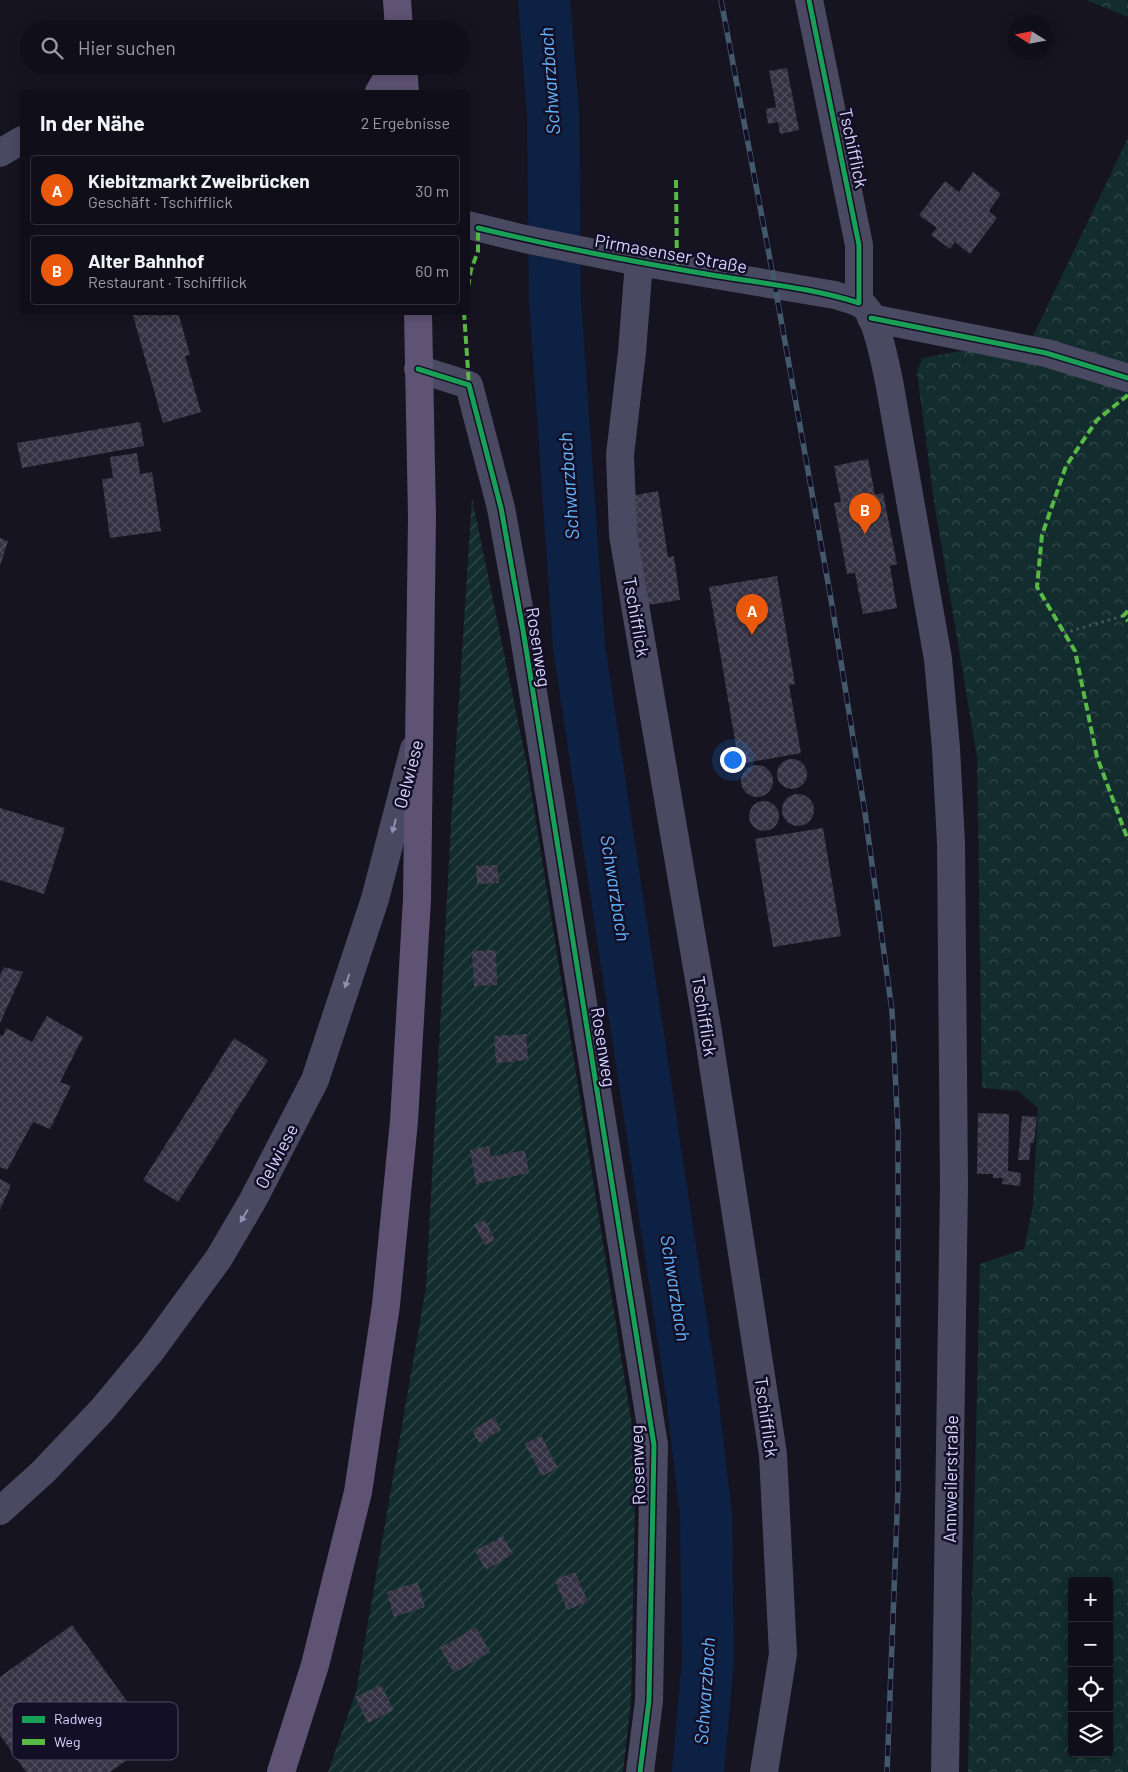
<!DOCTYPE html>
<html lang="de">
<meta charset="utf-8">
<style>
body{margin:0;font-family:Barlow,sans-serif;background:#191822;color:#f1f3f6}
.controls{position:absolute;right:15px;bottom:15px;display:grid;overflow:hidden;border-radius:5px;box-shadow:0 2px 12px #0003}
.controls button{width:45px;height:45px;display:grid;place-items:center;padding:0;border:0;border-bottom:1px solid #302f38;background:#100f19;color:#f1f3f6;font:25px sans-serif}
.compass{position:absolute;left:1008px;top:15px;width:45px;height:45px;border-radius:50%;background:#100f19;box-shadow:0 2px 12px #0003;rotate:281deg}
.you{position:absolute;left:732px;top:759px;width:18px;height:18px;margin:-12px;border:4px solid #fff;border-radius:50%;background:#1a73e8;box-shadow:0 0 0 8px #1a73e833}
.badge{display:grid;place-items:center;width:32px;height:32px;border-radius:50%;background:#ea580c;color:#fff;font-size:16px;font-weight:700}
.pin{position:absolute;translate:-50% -41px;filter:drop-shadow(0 1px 2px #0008)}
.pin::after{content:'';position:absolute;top:26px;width:18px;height:15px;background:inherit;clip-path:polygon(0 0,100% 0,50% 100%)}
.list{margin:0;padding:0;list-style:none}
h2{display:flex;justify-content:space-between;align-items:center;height:65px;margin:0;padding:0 20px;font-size:21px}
h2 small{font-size:16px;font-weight:400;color:#9c9ca2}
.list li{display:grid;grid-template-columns:32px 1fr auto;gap:15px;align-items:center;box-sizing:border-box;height:70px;margin:0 10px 10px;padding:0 10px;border:1px solid #302f38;border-radius:5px}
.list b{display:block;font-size:19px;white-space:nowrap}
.list p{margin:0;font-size:16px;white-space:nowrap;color:#9c9ca2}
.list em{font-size:16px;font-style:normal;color:#9c9ca2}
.icon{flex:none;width:28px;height:28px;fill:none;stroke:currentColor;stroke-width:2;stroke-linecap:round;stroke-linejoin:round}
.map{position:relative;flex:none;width:1128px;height:1772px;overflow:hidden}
.search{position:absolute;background:#100f19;box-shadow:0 2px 12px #0003;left:20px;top:20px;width:450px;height:55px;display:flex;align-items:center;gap:12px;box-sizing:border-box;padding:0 18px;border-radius:28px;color:#9c9ca2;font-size:19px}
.panel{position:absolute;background:#100f19;box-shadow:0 2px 12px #0003;left:20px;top:90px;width:450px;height:225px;border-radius:5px}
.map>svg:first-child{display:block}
.forest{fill:url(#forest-crowns);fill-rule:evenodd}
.garden{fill:url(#garden-furrows)}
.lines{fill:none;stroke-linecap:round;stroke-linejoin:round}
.river{stroke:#0d2144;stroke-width:52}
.building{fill:url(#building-cross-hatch)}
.path{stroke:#44505f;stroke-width:3;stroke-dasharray:2.5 4;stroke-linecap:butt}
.minor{stroke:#4a4962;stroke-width:28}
.major{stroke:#5e5373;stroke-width:28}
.rail-casing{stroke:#43596b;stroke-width:5.5}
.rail{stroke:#130f26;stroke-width:4;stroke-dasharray:11;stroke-linecap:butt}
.quiet{stroke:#58b947;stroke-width:4;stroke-dasharray:8 4;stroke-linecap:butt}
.cycleway-casing{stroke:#130f26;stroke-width:8}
.cycleway{stroke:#1a9f57;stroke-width:5}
.oneway{fill:#928eb0}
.labels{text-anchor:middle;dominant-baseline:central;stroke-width:5;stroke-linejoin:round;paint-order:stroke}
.street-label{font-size:18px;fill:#d9d4ff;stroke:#130f26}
.water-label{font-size:19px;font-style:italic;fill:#62b6ff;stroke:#130f26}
.key{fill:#130f26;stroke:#4e4a67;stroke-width:1}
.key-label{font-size:14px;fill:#d9d4ff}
</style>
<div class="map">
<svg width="1128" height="1772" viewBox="0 0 1128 1772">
<defs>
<pattern id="forest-crowns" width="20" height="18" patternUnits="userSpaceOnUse" patternTransform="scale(1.25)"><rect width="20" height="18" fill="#132c2d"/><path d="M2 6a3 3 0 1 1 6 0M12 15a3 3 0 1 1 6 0" fill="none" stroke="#354a4c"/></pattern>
<pattern id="garden-furrows" width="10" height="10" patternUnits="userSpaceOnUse" patternTransform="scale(1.25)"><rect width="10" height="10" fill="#132c2d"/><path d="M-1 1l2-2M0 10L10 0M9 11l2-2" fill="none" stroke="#354a4c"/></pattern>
<pattern id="building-cross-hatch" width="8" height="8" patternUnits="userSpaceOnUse" patternTransform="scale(1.25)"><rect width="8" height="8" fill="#343243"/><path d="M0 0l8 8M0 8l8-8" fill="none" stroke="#514f5f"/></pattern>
</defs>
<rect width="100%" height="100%" fill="#161421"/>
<g class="forest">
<path d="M1086,0h42v17z"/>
<path d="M1128,138v1634h-160l12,-508 44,-15 9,-44 5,-97 -20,-17 -36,-3 -5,-331 -43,-256 -17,-128 5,-15 110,-20zM1072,1581h37v172h-37z"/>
</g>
<path class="garden" d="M472,498l55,267 109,685 -5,251 -8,71h-295l28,-80 70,-405 25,-463z"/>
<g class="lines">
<path class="river" d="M544,0l9,114 2,186 24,347 112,740 15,128 2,145 -10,112"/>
</g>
<g class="building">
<path d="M787,68l12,62 -19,4 -2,-12 -10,2 -2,-15 10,-2 -7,-36z"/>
<path d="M973,172l28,22 -12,17 8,7 -27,36 -15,-12 -5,7 -19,-14 6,-7 -18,-13 26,-34 14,11z"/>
<path d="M132,312h46l12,43 -5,1 16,56 -38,11z"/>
<path d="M140,422l4,24 -122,22 -5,-25z"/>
<path d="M137,453l3,21 12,-2 9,59 -51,7 -8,-59 11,-1 -3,-21z"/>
<path d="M868,459l7,36 8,-2 14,71 -7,2 7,42 -34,6 -8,-41 -8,1 -13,-71 7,-1 -7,-36z"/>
<path d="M658,491l10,66 6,-1 6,44 -33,5 -16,-109z"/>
<path d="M0,538l8,3 -8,25z"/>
<path d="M777,576l18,108 -6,1 12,68 -62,11 -30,-177z"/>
<circle cx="792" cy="774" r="15"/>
<circle cx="757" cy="781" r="16"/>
<circle cx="798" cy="810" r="16"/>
<circle cx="764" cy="816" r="15"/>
<path d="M0,808l65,20 -21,66 -44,-14z"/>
<path d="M823,828l18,108 -68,11 -18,-108z"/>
<path d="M497,865l2,18 -22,1 -1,-18z"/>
<path d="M496,950l1,35 -23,1 -2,-35z"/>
<path d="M4,967l19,5 -23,51v-48z"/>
<path d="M47,1016l36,21 -23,45 11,4 -21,43 -17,-7 -26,48 -7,-3v-132l3,1 3,-8 26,14z"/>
<path d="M526,1034l2,26 -32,3 -2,-27z"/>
<path d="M234,1038l34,22 -90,142 -35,-22z"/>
<path d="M978,1113l31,1 -1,57 13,2 -1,13 -18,-2 1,-6h-10v-4h-16z"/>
<path d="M1022,1116l15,1 -3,26 -3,-1 -2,18h-11z"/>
<path d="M489,1146l2,11 34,-7 4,23 -53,11 -6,-34z"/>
<path d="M0,1179l11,6 -11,25z"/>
<path d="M485,1220l10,20 -10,5 -11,-20z"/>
<path d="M494,1417l7,13 -22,13 -7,-13z"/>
<path d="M541,1435l17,33 -16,8 -17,-32z"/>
<path d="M503,1536l10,18 -27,16 -11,-19z"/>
<path d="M575,1572l13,30 -21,8 -12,-30z"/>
<path d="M418,1582l7,25 -31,10 -7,-25z"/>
<path d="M72,1625l83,115 -45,32h-84l-26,-37v-58z"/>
<path d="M476,1627l14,25 -36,21 -14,-25z"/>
<path d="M381,1685l13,25 -26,13 -13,-26z"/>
</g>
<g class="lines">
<path class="path" d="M1064,633l59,-17"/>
<g class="minor">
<path d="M809,0l50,245v58"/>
<path d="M0,153l22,-13"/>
<path d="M468,225l57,14 114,23 196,33c8,3 22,5 29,11 13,12 21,57 25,75l49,278 8,89 5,95 3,343 -9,586"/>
<path d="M639,262l-7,90 -12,103 3,80 84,491 66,428 10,200 -19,118"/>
<path d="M871,318l175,35 82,25"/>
<path d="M418,369l51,16 32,123 22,122 131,815 -5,256 -9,71"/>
<path d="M0,1511l43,-39 59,-62 49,-59 68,-93 34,-58 62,-120 60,-181 39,-150"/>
</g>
<g class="major">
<path d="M397,0l2,29"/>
<path d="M403,66l2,26"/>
<path d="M379,92l15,-26"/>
<path d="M281,1772l34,-107 43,-173 28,-187 18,-184 13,-222 5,-382 -4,-205"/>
</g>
<g class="rail-casing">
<path id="rail" d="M721,0l54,286 57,319 33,208 27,198 6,120v358l-11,283"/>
</g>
<use href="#rail" class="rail"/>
<g class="quiet">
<path d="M676,180l1,89"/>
<path d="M468,287l3,-17 7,-19v-23"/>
<path d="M464,312l5,73"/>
<path d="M1128,395l-31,25 -31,46 -24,69 -5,52 38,64 22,106 31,83"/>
<path d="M1128,611l-5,5 5,5"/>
</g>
<g class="cycleway-casing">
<g id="cycleway">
<path d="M478,228c75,18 151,33 228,46 51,9 103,13 153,29v-58l-50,-245"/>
<path d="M871,318l175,35 82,25"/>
<path d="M418,369l51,16 32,123 22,122 131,815 -5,256 -9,71"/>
</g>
</g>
<use href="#cycleway" class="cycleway"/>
</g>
<defs><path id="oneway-solid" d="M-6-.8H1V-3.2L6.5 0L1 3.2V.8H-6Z" transform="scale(1.25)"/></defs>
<g class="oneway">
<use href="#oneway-solid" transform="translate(394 826) rotate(105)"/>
<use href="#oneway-solid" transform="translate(347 981) rotate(108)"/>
<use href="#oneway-solid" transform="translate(244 1216) rotate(121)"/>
</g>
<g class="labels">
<g class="street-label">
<text transform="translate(854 148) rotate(78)">Tschifflick</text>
<text transform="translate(671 253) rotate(10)">Pirmasenser Straße</text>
<text transform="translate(637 617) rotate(80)">Tschifflick</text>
<text transform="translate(539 647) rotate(81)">Rosenweg</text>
<text transform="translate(408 774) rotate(-75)">Oelwiese</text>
<text transform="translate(705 1016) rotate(81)">Tschifflick</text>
<text transform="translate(604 1047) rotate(81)">Rosenweg</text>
<text transform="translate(276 1156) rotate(-62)">Oelwiese</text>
<text transform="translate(767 1417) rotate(82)">Tschifflick</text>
<text transform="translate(637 1465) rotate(-92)">Rosenweg</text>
<text transform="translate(950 1479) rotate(-89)">Annweilerstraße</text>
</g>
<g class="water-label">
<text transform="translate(549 81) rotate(-94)">Schwarzbach</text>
<text transform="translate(568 486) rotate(-94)">Schwarzbach</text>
<text transform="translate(616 888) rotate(81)">Schwarzbach</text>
<text transform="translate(676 1288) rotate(81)">Schwarzbach</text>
<text transform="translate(704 1691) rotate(-86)">Schwarzbach</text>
</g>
</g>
<rect x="12" y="1702" width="166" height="58" rx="8" class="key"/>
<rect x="22" y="1716" width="23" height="7" fill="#1a9f57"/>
<rect x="22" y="1739" width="23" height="6" fill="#58b947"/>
<g class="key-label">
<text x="54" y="1724">Radweg</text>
<text x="54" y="1747">Weg</text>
</g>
</svg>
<div class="controls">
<button>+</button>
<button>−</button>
<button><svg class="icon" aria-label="locate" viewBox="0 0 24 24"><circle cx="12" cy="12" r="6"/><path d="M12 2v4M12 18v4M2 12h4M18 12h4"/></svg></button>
<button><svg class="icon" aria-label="layers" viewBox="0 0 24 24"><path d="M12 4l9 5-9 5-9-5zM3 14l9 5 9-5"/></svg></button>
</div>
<svg class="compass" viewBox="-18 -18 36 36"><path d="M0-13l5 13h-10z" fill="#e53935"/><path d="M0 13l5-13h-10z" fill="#9c9ca2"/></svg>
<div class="you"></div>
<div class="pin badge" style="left:752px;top:635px">A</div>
<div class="pin badge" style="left:865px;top:534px">B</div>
<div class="search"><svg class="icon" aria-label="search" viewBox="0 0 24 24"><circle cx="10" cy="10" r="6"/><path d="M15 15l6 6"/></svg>Hier suchen</div>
<section class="panel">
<h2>In der Nähe<small>2 Ergebnisse</small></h2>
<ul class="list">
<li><span class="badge">A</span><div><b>Kiebitzmarkt Zweibrücken</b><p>Geschäft · Tschifflick</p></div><em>30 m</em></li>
<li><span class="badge">B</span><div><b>Alter Bahnhof</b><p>Restaurant · Tschifflick</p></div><em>60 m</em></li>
</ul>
</section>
</div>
